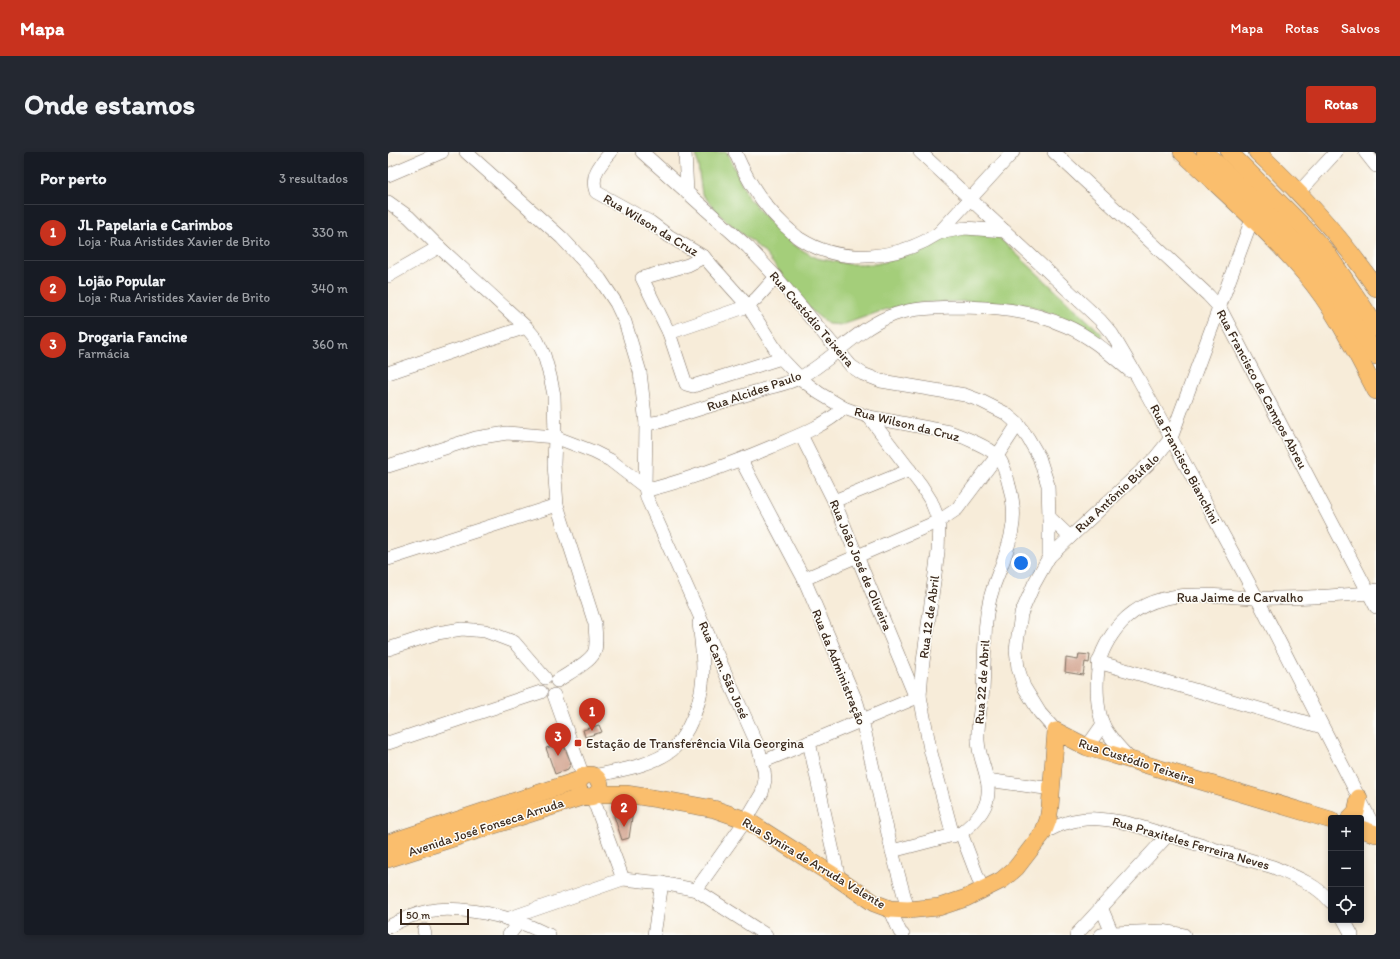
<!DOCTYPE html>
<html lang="pt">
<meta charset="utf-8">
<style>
body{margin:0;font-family:Itim,sans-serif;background:#242831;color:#f1f3f6}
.controls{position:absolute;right:12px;bottom:12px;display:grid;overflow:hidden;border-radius:4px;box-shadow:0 2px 6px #0003}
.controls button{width:36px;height:36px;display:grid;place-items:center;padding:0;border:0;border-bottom:1px solid #363941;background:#171b24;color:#f1f3f6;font:20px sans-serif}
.scale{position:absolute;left:12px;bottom:10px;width:69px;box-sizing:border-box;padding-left:4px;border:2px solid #3b2a1e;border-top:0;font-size:11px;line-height:14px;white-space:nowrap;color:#3b2a1e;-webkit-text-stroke:3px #fdfcf7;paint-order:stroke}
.you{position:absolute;left:633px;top:411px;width:14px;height:14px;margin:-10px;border:3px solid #fff;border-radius:50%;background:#1a73e8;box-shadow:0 0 0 6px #1a73e833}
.badge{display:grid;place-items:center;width:26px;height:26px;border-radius:50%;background:#c8321e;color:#fff;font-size:13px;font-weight:700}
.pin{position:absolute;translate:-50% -33px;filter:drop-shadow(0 1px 2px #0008)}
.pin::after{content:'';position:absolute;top:21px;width:14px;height:12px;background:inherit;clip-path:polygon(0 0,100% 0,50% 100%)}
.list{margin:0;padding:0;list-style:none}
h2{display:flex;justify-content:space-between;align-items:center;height:52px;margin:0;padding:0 16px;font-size:17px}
h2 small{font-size:13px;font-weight:400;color:#9ea1a6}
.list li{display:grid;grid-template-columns:26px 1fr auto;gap:12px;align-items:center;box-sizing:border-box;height:56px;padding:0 16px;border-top:1px solid #363941}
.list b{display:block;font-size:15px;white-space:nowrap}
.list p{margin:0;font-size:13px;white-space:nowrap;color:#9ea1a6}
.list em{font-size:13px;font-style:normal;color:#9ea1a6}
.icon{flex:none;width:22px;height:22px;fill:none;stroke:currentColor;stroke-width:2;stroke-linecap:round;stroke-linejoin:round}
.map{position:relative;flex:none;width:988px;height:783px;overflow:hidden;border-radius:4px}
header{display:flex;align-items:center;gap:24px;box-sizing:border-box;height:56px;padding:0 20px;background:#c8321e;color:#fff}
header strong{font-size:19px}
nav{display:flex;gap:22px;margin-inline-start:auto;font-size:14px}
.intro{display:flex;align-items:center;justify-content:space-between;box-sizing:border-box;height:96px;padding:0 24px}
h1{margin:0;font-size:28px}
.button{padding:10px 18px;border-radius:4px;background:#c8321e;color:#fff;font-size:14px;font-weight:700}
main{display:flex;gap:24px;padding:0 24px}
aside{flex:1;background:#171b24;border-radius:4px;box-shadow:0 2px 6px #0003}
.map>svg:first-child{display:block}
.green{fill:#a4ce7a;stroke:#707c4c}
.building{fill:#d2a28d}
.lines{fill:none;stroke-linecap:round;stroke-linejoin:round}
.minor-casing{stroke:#7d6e5f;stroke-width:14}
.major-casing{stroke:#7d6e5f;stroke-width:18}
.minor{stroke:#fff;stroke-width:13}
.major{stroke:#fabe6d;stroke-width:17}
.poi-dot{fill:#c8321e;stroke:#fdfcf7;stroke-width:1.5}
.labels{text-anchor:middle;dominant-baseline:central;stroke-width:3;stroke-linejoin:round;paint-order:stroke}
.street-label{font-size:13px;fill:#3b2a1e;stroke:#fdfcf7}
.poi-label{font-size:13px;fill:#3b2a1e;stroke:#fdfcf7;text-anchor:start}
</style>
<header>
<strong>Mapa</strong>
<nav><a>Mapa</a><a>Rotas</a><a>Salvos</a></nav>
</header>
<div class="intro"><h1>Onde estamos</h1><a class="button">Rotas</a></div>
<main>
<aside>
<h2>Por perto<small>3 resultados</small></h2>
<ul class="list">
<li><span class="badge">1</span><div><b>JL Papelaria e Carimbos</b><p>Loja · Rua Aristides Xavier de Brito</p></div><em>330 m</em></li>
<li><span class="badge">2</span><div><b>Lojão Popular</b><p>Loja · Rua Aristides Xavier de Brito</p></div><em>340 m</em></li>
<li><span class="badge">3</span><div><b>Drogaria Fancine</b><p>Farmácia</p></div><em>360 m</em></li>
</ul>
</aside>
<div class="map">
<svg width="988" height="783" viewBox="0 0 988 783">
<rect width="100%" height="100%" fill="#fdfcf7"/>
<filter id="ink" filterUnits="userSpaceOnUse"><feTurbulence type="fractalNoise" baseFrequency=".025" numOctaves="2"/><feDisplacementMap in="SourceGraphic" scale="8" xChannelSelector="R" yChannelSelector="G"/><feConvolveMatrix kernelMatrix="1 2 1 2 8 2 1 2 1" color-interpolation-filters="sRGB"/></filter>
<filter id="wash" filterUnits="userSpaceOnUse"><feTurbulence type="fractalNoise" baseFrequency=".012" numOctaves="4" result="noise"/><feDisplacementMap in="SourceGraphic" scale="16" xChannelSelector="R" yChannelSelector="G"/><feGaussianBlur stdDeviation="0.9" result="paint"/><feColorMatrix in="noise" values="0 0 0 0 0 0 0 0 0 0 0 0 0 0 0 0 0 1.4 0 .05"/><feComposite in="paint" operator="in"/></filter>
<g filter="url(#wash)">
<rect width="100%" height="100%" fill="#f7ecd9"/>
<path class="green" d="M308,0h31l21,45 18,21 26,26 24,14 32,6h28l26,-7 25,-10 30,-19 35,3 110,103v4h-7l-24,-17 -46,-17 -54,-3 -50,2 -34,6 -45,16 -14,-1 -15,-12 -50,-61 -41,-34 -20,-23z"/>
<g id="blocks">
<g class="building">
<path d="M691,502l11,1 -1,8 -4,-1 -2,13 -18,-3 1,-14 12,2z"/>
<path d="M211,573l3,7 -17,5 -2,-7z"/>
<path d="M175,591l8,20 -3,6 -13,5 -9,-26z"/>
<path d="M230,657l15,2 -4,27 -7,2 -8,-24z"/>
</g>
</g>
</g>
<g filter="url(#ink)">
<use href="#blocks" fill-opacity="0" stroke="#7d6e5f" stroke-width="1"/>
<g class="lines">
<g class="minor-casing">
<g id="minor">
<path d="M78,0l96,86 38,41 16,24 9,19 15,50 6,52 -1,63 2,11 111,248 6,24 1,10 -3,13 -16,27 -50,70"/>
<path d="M223,0c-11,13 -21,23 -15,40l54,30 19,14 35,21 44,49 33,52 19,20 19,15 25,15 25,9 81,15c11,4 42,16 48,25 6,8 9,19 11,28 4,14 6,30 3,45 -3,19 -11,36 -18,55 -6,17 -9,37 -9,56 -1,16 -1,32 -2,49 -2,16 -6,34 -5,51 1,20 14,38 9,59 -3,13 -16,25 -26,33l-69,18"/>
<path d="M254,0l106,95 28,30 75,89 12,8 18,7 84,14 16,6 24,12 13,11 10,14 11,19 9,28 1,32v40l-15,27 -13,30 -5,36 2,18 6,19 16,26 16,18"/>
<path d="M297,0l2,41"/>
<path d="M347,0c12,29 29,54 51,75 5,4 9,9 14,12 42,27 99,20 139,-6l74,-81"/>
<path d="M532,0l180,168 12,14 26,44 33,60 86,160 119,233"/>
<path d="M666,0l154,143 12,13 156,299"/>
<path d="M977,0l11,14"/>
<path d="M0,23l54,-23"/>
<path d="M911,40l37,-40"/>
<path d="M0,50l21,15 30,30 87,80 11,13 7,15 6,21 4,19 1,42 -1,27 3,41 38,119c0,9 3,21 -1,29 -5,10 -27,21 -37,28"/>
<path d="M551,81l26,-5 40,3"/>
<path d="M316,105l-16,8 -46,13 27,55 17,51 7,2 88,-28"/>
<path d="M0,124l51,-29"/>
<path d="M281,181l79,-27 9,-8 19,-21"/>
<path d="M0,221l138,-46"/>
<path d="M481,265l52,68 10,16 8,20 -1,31 -16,117 -2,27 10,53 23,87"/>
<path d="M258,272l13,-2c33,-11 66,-21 99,-31 14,-5 30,-7 43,-14 31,-17 54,-46 87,-60 21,-9 43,-9 66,-10 40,0 75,3 112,19 24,10 45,29 64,45"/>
<path d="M413,283l33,66 82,197"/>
<path d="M353,308l63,119 53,124 5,17 30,131 16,59"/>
<path d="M0,314l88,-28 31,-5 48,4 39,15 16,8 35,27 7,2c41,-11 81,-26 119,-42 26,-11 52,-20 73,-39"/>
<path d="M446,349l76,-31"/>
<path d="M661,365l21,20"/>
<path d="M661,405l106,-99 16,-20 81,-219"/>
<path d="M0,407l169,-54"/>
<path d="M416,427l135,-58 18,-12 40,-53 21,-32"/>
<path d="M0,497l49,-16 25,-4 23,2 29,11 31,36"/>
<path d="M710,510l224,65"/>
<path d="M166,543l29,81"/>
<path d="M421,590l30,137"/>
<path d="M0,591l153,-51"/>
<path d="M699,595l16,-23"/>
<path d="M743,608c-10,-11 -22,-22 -28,-36 -6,-14 -7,-38 -5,-54 1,-14 9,-29 18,-41 35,-45 90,-33 141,-31 37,1 75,-2 112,-5l7,-3"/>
<path d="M374,610l158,-66"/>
<path d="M206,624c26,-6 57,-10 78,-26 7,-6 12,-15 16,-22 20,-38 16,-65 11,-105"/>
<path d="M599,628l65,9"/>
<path d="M204,644l31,83"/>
<path d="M573,681l22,58"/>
<path d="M655,681c7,-3 15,-8 23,-10 21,-7 40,-4 61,0l146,44c21,9 43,17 58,35"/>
<path d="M713,755l11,26"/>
<path d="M502,757l10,23 3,3"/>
<path d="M119,767l116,-40 39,4 34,7 70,45"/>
<path d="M956,768l8,15"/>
<path d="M0,775c13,-7 26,-13 40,-16 25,-5 65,2 90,11 11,3 21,9 31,13"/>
<path d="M36,778l1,5"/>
<path d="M121,783l10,-13"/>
<path d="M266,783l8,-52"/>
<path d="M688,783l92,-100"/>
<path d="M713,783l11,-2 50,-2 22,4"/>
</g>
</g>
<g class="major-casing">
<g id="major">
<path d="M794,0c42,40 86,78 123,122 30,35 50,77 71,117"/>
<path d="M817,0l63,61 52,55 41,61 15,27"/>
<path d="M841,0l72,72 26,29 41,61 8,14"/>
<path d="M869,0c43,40 86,87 119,136"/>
<circle cx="201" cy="634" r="11"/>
<path d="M208,642h30l38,6 50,9 32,11 93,59 35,24 16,6 18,1 31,-3 27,-9 36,-18 14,-12 27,-35 5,-13 2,-13 6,-76 31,16 244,73"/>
<path d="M962,666l6,-6 3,-14"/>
<path d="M973,677l15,5"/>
<path d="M0,691l191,-63"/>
<path d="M0,707l197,-63"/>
</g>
</g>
<use href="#minor" class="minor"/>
<use href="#major" class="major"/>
</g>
</g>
<rect class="poi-dot" x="186" y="587" width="8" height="8" rx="2"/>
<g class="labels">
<g class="street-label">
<text transform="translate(263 73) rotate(31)">Rua Wilson da Cruz</text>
<text transform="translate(424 167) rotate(49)">Rua Custódio Teixeira</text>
<text transform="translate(874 237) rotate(62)">Rua Francisco de Campos Abreu</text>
<text transform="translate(366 239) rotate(-19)">Rua Alcides Paulo</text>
<text transform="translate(519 272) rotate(14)">Rua Wilson da Cruz</text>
<text transform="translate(797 312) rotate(62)">Rua Francisco Bianchini</text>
<text transform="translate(729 341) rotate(-43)">Rua Antônio Búfalo</text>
<text transform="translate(473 413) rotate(67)">Rua João José de Oliveira</text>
<text x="852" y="445">Rua Jaime de Carvalho</text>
<text transform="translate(541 465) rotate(-82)">Rua 12 de Abril</text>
<text transform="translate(451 515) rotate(68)">Rua da Administração</text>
<text transform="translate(336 518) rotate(66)">Rua Cam. São José</text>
<text transform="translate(594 530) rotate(-86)">Rua 22 de Abril</text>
<text transform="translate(749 609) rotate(18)">Rua Custódio Teixeira</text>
<text transform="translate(98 675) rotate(-18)">Avenida José Fonseca Arruda</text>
<text transform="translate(803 691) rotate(16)">Rua Praxiteles Ferreira Neves</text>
<text transform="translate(426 711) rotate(31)">Rua Synira de Arruda Valente</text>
</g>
<g class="poi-label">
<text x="198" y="591">Estação de Transferência Vila Georgina</text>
</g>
</g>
</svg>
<div class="controls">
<button>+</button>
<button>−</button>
<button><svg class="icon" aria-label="locate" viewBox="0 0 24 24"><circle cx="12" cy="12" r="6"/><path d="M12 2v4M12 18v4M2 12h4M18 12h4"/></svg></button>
</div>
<div class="scale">50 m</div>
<div class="you"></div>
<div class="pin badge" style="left:204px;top:579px">1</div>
<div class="pin badge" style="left:236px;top:675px">2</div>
<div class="pin badge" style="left:170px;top:604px">3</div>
</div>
</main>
